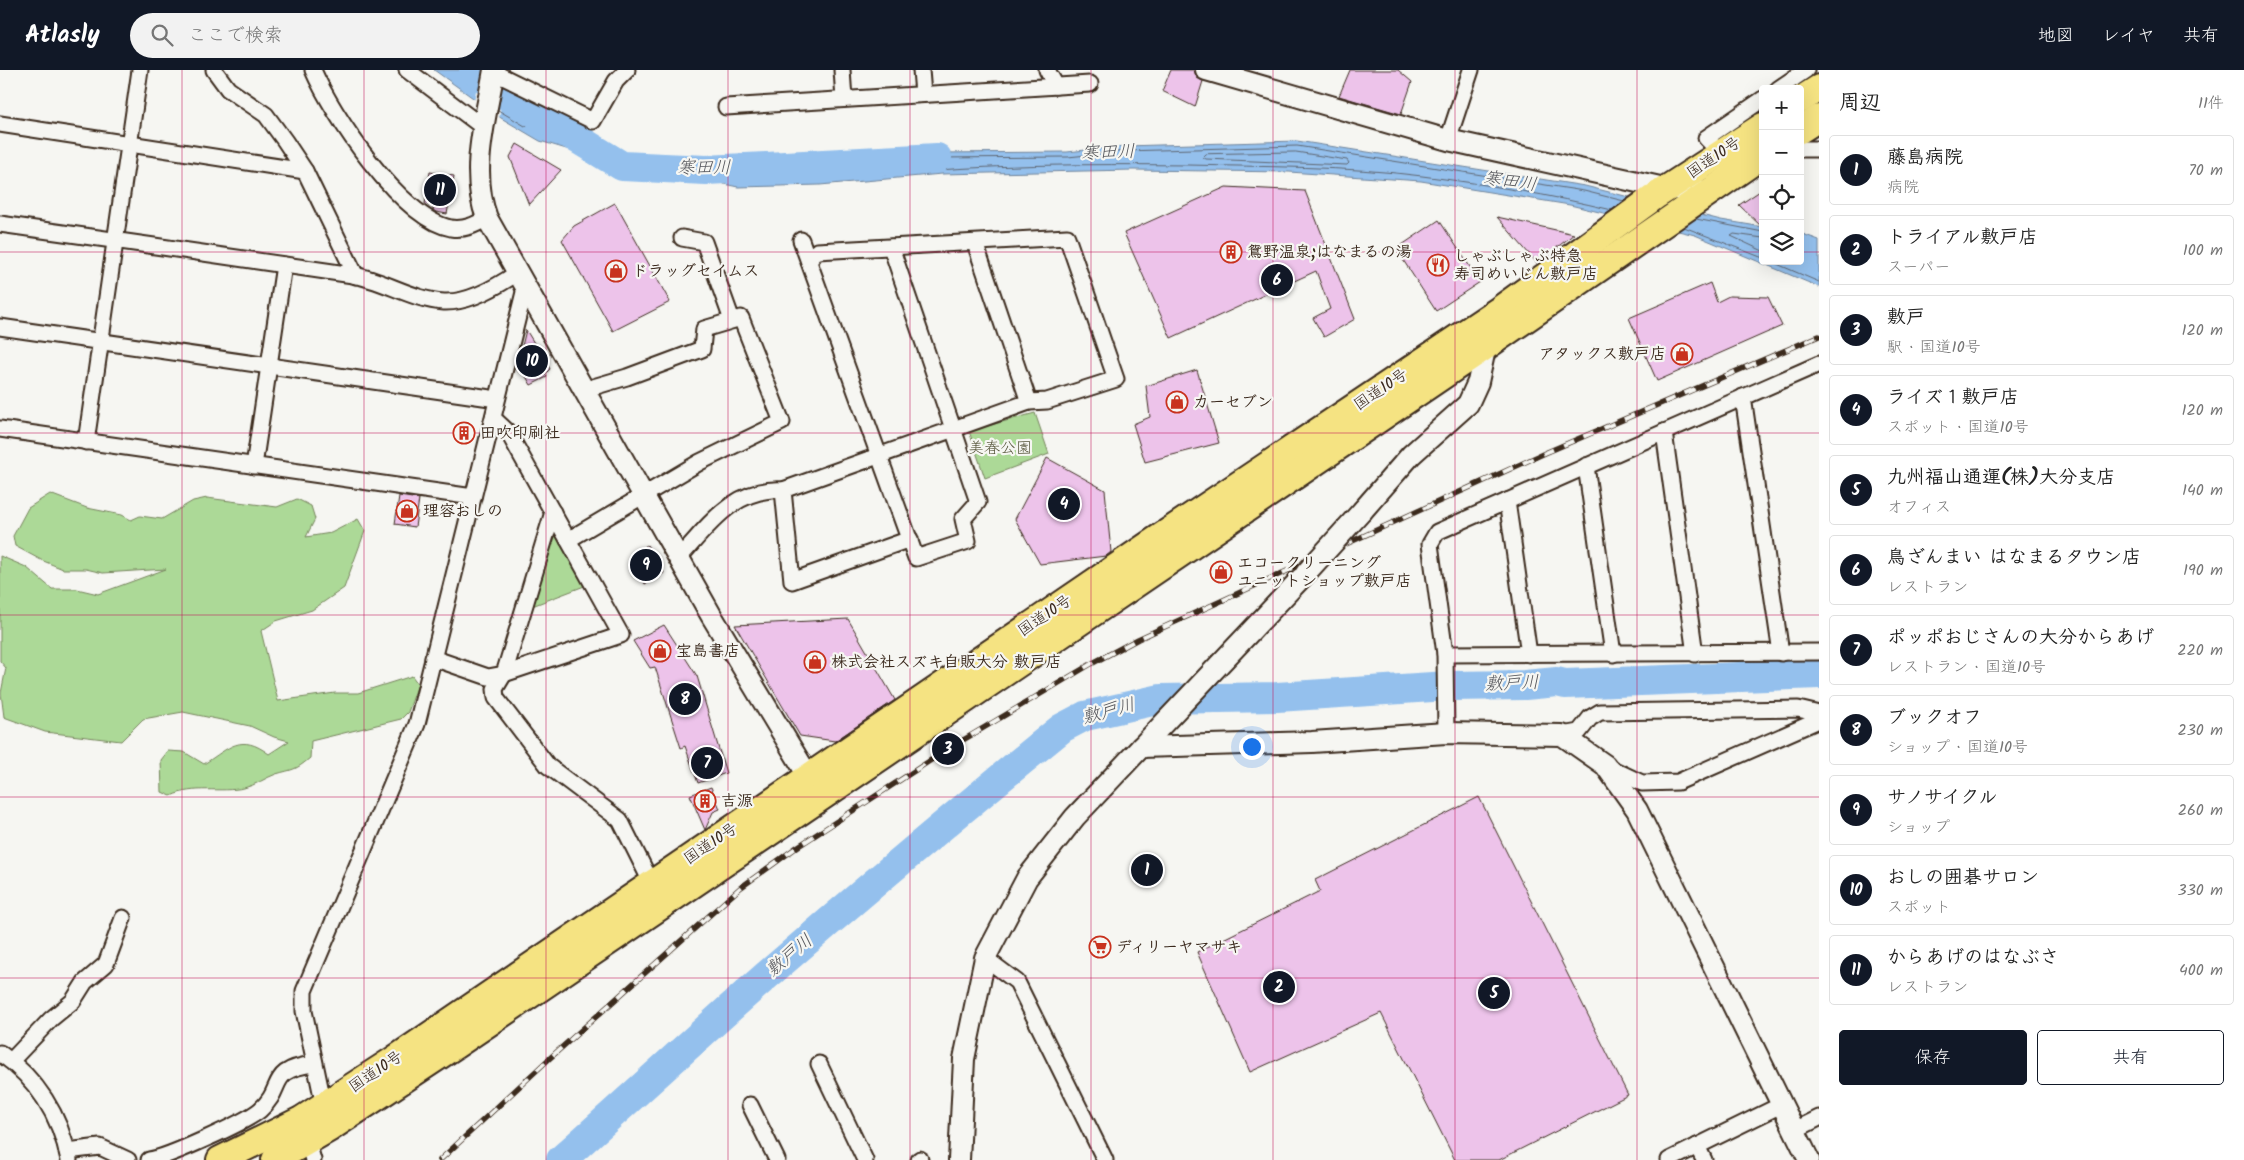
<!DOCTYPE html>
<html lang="ja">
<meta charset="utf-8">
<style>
body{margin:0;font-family:Kalam,"Klee One",sans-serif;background:#f2f2f2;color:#222}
.controls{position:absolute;right:15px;top:15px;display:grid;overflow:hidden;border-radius:5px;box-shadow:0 5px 20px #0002}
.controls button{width:45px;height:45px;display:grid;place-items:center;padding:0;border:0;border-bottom:1px solid #e0e0e0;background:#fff;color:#222;font:25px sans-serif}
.you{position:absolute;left:1251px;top:676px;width:18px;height:18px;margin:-12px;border:4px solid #fff;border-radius:50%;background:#1a73e8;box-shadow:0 0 0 8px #1a73e833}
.badge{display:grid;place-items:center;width:32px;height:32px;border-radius:50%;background:#111827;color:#fff;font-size:16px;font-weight:700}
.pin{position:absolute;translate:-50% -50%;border:2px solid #fff;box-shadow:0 1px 5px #0006}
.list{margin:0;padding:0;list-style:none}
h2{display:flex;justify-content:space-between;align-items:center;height:65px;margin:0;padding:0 20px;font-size:21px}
h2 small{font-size:16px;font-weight:400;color:#767676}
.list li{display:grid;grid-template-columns:32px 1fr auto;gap:15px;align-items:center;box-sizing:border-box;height:70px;margin:0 10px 10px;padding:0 10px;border:1px solid #e0e0e0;border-radius:5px}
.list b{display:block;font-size:19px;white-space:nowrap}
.list p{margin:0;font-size:16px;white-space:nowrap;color:#767676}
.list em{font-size:16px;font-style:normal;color:#767676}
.actions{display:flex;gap:10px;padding:15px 20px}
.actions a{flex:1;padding:11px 0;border:1px solid #111827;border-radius:5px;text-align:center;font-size:18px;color:#111827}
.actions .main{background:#111827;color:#fff}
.icon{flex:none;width:28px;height:28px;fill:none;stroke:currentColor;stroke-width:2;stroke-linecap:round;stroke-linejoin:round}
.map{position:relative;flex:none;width:1819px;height:1090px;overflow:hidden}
header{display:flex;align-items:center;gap:30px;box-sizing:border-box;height:70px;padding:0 25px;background:#111827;color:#fff}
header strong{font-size:24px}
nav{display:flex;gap:28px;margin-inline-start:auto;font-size:18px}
.search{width:350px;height:45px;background:#f2f2f2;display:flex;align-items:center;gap:12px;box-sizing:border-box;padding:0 18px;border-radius:28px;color:#767676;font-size:19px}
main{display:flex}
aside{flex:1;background:#fff}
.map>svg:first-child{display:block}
.green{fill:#acd997;stroke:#74825a}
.water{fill:#94c0ed;stroke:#70849a}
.pier{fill:#f6f6f2}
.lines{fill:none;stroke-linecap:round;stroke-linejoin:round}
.shore{stroke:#5f6671;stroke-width:1}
.river{stroke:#94c0ed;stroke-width:30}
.building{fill:#edc3ea;stroke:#3b2a1e}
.street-casing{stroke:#3b2a1e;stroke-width:19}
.secondary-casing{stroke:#3b2a1e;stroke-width:24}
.highway-casing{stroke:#3b2a1e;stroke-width:30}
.street{stroke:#f6f6f2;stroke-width:15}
.secondary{stroke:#f6f6f2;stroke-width:20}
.highway{stroke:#f5e382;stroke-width:26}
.rail-casing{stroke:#3b2a1e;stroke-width:5.5}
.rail{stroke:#f6f6f2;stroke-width:4;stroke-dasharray:11;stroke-linecap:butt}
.secondary-bridge-casing{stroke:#3b2a1e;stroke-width:24;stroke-linecap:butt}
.secondary-bridge{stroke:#f6f6f2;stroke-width:20}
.grid{fill:none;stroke:#c2185b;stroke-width:1;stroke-opacity:0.55}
.labels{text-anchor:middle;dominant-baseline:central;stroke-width:4.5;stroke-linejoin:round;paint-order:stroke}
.street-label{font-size:16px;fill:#3b2a1e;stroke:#f6f6f2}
.poi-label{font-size:16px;font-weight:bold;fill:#3b2a1e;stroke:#f6f6f2;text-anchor:start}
.park-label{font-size:16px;fill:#57563c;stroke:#f6f6f2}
.water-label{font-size:18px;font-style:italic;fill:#56575c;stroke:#f6f6f2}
</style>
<header>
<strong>Atlasly</strong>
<div class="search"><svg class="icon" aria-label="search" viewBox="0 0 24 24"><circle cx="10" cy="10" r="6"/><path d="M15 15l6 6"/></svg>ここで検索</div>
<nav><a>地図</a><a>レイヤ</a><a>共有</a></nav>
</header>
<main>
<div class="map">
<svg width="1819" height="1090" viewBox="0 0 1819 1090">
<rect width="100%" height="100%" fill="#f6f6f2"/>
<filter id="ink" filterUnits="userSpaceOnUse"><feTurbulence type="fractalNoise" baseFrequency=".02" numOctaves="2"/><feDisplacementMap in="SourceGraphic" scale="10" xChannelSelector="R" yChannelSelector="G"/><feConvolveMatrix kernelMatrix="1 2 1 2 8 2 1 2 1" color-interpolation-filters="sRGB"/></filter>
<g filter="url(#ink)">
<g class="green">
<path d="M1035,343l14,41 -64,24 -16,-47z"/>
<path d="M50,424l37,14 35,7 9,5 9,-4 22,3 31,-18 14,-3 70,9 20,-8 14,7 4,13 -9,18 25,-4 27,-14 7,12 -21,57 -32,22 -36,11 -15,10 17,70 57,-8h23l54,-17 6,8 -10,28 -7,7 -90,22 -1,17c-15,13 -17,11 -34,16 -11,4 -20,11 -32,14 -24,5 -50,-3 -73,8l-9,-4 -1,-32 7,-9 16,1 20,12c26,-17 37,-31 65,-10l20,-13 -15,-4 -24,-11 -67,-14 -40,7 -22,22 -76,-9 -41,-15 -3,-24 5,-25 -6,-7v-105l26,11 26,22h25l21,5 68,-25 -63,4 -17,-4h-23l-22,-9 -26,-14 -2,-10 15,-28z"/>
<path d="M551,461l6,1 30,53 -60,23z"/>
</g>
<path class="water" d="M434,0h36l59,43 4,8 17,13 53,25 134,18 113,-2 62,-20 24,-2 131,-1 57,-6 173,-5 288,45 136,34 42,7v34h37v-28l19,7v47l-124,-52 -125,-30 -149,-24 -132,-9 -156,-2 -191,4 -122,11 -82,2 -65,-14 -63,-4 -10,-3 -27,-15 -33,-10 -39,-23z"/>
<path class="pier" d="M479,4l24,18 -4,27 -25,-17z"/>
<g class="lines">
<g class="shore">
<path d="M498,40l27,16 3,-1 -3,-9 -25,-17"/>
<path d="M1296,82l51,8 2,3 -2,2 -141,-6 -3,-2 3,-3z"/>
<path d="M1612,140c-62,-15 -126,-26 -190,-34 -77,-10 -156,-9 -234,-11 -102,-1 -205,-1 -306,10l-3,-2 34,-13 24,-2 131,-1 57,-6 172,-5 287,45 40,10"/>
<path d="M1696,149l67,13"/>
<path d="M1684,157l79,31"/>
<path d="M1763,168l-29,-4 -3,2 32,15"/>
<path d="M1770,191l49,21"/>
</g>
<g class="river">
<path d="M474,0l35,27 113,69 84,4 231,-12"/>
<path d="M561,1090c68,-60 136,-123 205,-184 97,-84 196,-167 296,-248l23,-12 76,-17 116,-2 171,-11 77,-1 32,-3 8,2 254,-10"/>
</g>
</g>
<g class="building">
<path d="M1171,0h23l3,8 6,3 -8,26 -33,-16z"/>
<path d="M1350,0h48l14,12 -11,32 -62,-18z"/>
<path d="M517,74l44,26 -32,35 -19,-48z"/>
<path d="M430,102l24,4 -7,38 -11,-2 -3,-2v-4l-8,-2z"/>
<path d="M1226,117l79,4 50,128 -31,18 -11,-19 17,-9 -14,-38 -145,67 -47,-105z"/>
<path d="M1763,119v39l-24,-23z"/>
<path d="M615,133l55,99 -57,29 -51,-91 12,-14z"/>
<path d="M1497,147l77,17 -37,29z"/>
<path d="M1439,150l41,62 -44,29 -40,-62z"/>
<path d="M1710,213l7,19 12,-6 39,1 14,29 -125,55 -28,-63z"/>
<path d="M526,260l24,39 -5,5 2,3 -16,8 -7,-12 -8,-3z"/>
<path d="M1197,300l22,73 -74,19 -12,-38 17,-7 -4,-31z"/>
<path d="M1047,388l58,32 6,62 -5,4 -66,8 -25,-45z"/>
<path d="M399,426l20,3 -4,28 -20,-3z"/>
<path d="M647,475l17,28 -19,11 -16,-27z"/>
<path d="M848,549l47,81 -60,41 -35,-5 -65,-111z"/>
<path d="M664,555l33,51 29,97 -28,10 -13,-37 -4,2 -26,-81 -5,1 -17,-27z"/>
<path d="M711,717l9,22 -7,3 -8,18 -15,-35z"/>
<path d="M1479,727l149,298 -129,65h-44l-74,-147 -131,59 -53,-120 123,-61 -5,-11z"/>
</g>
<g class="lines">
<g class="street-casing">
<g id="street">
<path d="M214,0l14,19 38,26 19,26 20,30 51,105"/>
<path d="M313,0c19,44 88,149 138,158 14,2 24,-3 36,-10"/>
<path d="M407,0l77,58"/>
<path d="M842,0l2,29"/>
<path d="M921,0l2,24"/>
<path d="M1047,0l9,16"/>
<path d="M493,2l100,49 23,-40 11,-11"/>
<path d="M1778,19l28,-19"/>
<path d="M726,37l364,-23"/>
<path d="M0,54l305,47"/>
<path d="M1448,70l23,-70"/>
<path d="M1800,79h19"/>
<path d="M1725,88l-19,-20 57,-39"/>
<path d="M0,154c118,17 235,33 353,51 31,5 59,25 91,27 24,1 54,-16 73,-29"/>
<path d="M682,168l22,4 28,78"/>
<path d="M801,170l115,318 52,-17 -5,-22 15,-17 -87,-255"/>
<path d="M975,173l54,159"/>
<path d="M0,257l497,72"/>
<path d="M1743,327l38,256"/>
<path d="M0,359l473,68"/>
<path d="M1664,362l31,222"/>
<path d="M86,372l54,-372"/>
<path d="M254,396l30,-201"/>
<path d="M1586,396l27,188"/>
<path d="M783,420l9,91 118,-42"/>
<path d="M1507,431l22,153"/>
<path d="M553,442l-49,162 -9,15 1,9 52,68 72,54 32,64"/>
<path d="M568,470l132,-78 82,-40 -41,-104 -37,11 -2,20 -75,28 -44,13"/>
<path d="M678,489c30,-33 56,-72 105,-69l246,-88 18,-1 69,-22 -49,-142 -250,14 -8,10"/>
<path d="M1445,584l374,-2"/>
<path d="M433,588l55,19 16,-3 117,-39 -113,-203 -15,-14"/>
<path d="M1446,663l-1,-79 -15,-110 7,-12 382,-168"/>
<path d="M1562,665l17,-3 11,-14 10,-6 198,-3 21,5"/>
<path d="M1606,696l36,17 36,-1 141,-62"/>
<path d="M985,888l32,24 88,178"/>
<path d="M0,983c37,26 60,62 69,107"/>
<path d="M11,991l40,-42 22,-18 12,-19 21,-18 17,-46"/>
<path d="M819,994l46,96"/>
<path d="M750,1035l27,55"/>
<path d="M324,1036l-20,-95v-20l113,-267 108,-436"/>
<path d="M1795,1060l24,-12"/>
<path d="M308,1073l5,17"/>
<path d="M1697,1076l7,14"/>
<path d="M67,1081l33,-4 28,13"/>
<path d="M149,1090c17,-2 97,-38 111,-50 26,-23 6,-40 54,-46"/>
<path d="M919,1090l1,-1"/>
<path d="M1669,1090l112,-55"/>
</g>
</g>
<g class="secondary-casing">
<g id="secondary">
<path d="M494,0c-8,48 -25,101 -7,148l224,397 105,174"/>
<path d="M1206,0l242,70 221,49 43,2"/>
<path d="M1363,440l48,-55 57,-51 10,-22 9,-42"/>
<path d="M1141,677l171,-5 134,-9 116,2 43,30 32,45 172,350"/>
<path d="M959,1090l5,-101 21,-101 42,-80 48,-61 231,-244"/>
</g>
</g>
<g class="highway-casing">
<g id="highway">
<path d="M1800,30l19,-12"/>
<path d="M1800,60l19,-12"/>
<path d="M220,1090l81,-40 94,-61 758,-517 346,-232 158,-115 106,-69"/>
<path d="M275,1090l55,-32 126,-83 1029,-698 278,-192"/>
</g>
</g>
<use href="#street" class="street"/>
<use href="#secondary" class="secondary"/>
<use href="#highway" class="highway"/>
<g class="rail-casing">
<path id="rail" d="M440,1090l110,-102 190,-170 57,-41 151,-98 143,-85 47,-25 407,-186 274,-117"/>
</g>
<use href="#rail" class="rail"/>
<g class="secondary-bridge-casing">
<path id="secondary-bridge" d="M1306,503l57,-63"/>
</g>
<use href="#secondary-bridge" class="secondary-bridge"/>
</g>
</g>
<path class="grid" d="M182,0v1090M364,0v1090M546,0v1090M728,0v1090M910,0v1090M1091,0v1090M1273,0v1090M1455,0v1090M1637,0v1090M0,182h1763M1800,182h19M0,363h1819M0,545h1819M0,727h1819M0,908h1819"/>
<defs>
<g id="building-ring" transform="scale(1.125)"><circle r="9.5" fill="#f6f6f2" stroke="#c8321e" stroke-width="1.5"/><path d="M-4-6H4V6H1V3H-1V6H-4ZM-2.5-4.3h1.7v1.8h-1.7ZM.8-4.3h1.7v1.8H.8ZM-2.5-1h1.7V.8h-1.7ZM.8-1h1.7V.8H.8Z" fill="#c8321e"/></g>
<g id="restaurant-ring" transform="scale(1.125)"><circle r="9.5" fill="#f6f6f2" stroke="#c8321e" stroke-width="1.5"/><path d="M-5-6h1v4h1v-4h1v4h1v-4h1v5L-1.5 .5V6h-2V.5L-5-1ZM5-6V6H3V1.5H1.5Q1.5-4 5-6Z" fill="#c8321e"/></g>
<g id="shop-ring" transform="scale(1.125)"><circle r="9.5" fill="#f6f6f2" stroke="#c8321e" stroke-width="1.5"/><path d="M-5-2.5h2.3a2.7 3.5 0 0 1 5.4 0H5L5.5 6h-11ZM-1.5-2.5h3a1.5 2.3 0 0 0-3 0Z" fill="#c8321e"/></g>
<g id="supermarket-ring" transform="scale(1.125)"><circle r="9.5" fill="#f6f6f2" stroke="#c8321e" stroke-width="1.5"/><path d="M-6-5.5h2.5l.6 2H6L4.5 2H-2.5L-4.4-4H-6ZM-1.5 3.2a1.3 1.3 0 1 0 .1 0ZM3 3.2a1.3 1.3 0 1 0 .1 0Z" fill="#c8321e"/></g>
</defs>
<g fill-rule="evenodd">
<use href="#building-ring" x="1231" y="182"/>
<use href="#restaurant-ring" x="1438" y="195"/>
<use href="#shop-ring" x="616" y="201"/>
<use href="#shop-ring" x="1682" y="284"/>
<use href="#shop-ring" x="1177" y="332"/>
<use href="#building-ring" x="464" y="363"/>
<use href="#shop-ring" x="407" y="441"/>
<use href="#shop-ring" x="1221" y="502"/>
<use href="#shop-ring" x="660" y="581"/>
<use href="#shop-ring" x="815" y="592"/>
<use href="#building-ring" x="705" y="731"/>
<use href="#supermarket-ring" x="1100" y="877"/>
</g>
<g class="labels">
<g class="street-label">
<text transform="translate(1714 88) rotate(-34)">国道10号</text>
<text transform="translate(1381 320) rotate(-34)">国道10号</text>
<text transform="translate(1045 546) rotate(-34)">国道10号</text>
<text transform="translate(711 774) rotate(-34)">国道10号</text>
<text transform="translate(376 1002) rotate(-34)">国道10号</text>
</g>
<g class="poi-label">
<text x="1247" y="182">鴛野温泉;はなまるの湯</text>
<text x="1454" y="186">しゃぶしゃぶ特急<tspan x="1454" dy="18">寿司めいじん敷戸店</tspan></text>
<text x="632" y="201">ドラッグセイムス</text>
<text x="1666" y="284" text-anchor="end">アタックス敷戸店</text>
<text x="1193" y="332">カーセブン</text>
<text x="480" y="363">田吹印刷社</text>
<text x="423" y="441">理容おしの</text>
<text x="1237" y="493">エコークリーニング<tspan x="1237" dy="18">ユニットショップ敷戸店</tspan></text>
<text x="676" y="581">宝島書店</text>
<text x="831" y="592">株式会社スズキ自販大分 敷戸店</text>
<text x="721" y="731">吉源</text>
<text x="1116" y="877">ディリーヤマサキ</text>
</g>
<g class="park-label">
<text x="1000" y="378">美春公園</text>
</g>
<g class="water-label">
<text transform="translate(1108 83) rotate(-2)">寒田川</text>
<text x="704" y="98">寒田川</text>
<text transform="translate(1510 112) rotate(8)">寒田川</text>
<text transform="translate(1512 614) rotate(-2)">敷戸川</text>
<text transform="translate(1109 642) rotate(-15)">敷戸川</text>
<text transform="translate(790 886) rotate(-40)">敷戸川</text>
</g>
</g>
</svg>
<div class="controls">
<button>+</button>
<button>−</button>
<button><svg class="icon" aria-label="locate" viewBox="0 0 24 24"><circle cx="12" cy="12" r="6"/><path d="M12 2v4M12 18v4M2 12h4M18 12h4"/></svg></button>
<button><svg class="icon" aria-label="layers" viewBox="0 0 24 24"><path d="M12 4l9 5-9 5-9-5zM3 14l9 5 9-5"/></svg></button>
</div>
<div class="you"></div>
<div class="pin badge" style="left:1147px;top:800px">1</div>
<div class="pin badge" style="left:1279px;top:917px">2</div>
<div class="pin badge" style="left:948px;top:679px">3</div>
<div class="pin badge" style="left:1064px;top:434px">4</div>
<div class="pin badge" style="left:1494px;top:923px">5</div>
<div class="pin badge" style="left:1277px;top:210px">6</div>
<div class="pin badge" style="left:707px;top:693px">7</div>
<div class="pin badge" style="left:685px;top:629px">8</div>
<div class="pin badge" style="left:646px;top:495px">9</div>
<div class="pin badge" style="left:532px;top:291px">10</div>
<div class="pin badge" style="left:440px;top:120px">11</div>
</div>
<aside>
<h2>周辺<small>11件</small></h2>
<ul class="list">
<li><span class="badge">1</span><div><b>藤島病院</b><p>病院</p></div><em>70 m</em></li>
<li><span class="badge">2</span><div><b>トライアル敷戸店</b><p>スーパー</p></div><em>100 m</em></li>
<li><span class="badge">3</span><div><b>敷戸</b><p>駅 · 国道10号</p></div><em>120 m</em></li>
<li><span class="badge">4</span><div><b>ライズ１敷戸店</b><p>スポット · 国道10号</p></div><em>120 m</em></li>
<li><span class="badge">5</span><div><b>九州福山通運(株)大分支店</b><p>オフィス</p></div><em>140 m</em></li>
<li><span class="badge">6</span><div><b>鳥ざんまい はなまるタウン店</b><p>レストラン</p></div><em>190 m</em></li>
<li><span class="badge">7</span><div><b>ポッポおじさんの大分からあげ</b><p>レストラン · 国道10号</p></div><em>220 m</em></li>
<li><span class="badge">8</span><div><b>ブックオフ</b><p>ショップ · 国道10号</p></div><em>230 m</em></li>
<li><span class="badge">9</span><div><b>サノサイクル</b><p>ショップ</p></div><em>260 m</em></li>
<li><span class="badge">10</span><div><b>おしの囲碁サロン</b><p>スポット</p></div><em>330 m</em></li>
<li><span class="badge">11</span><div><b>からあげのはなぶさ</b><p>レストラン</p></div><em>400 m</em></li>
</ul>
<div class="actions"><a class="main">保存</a><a>共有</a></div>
</aside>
</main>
